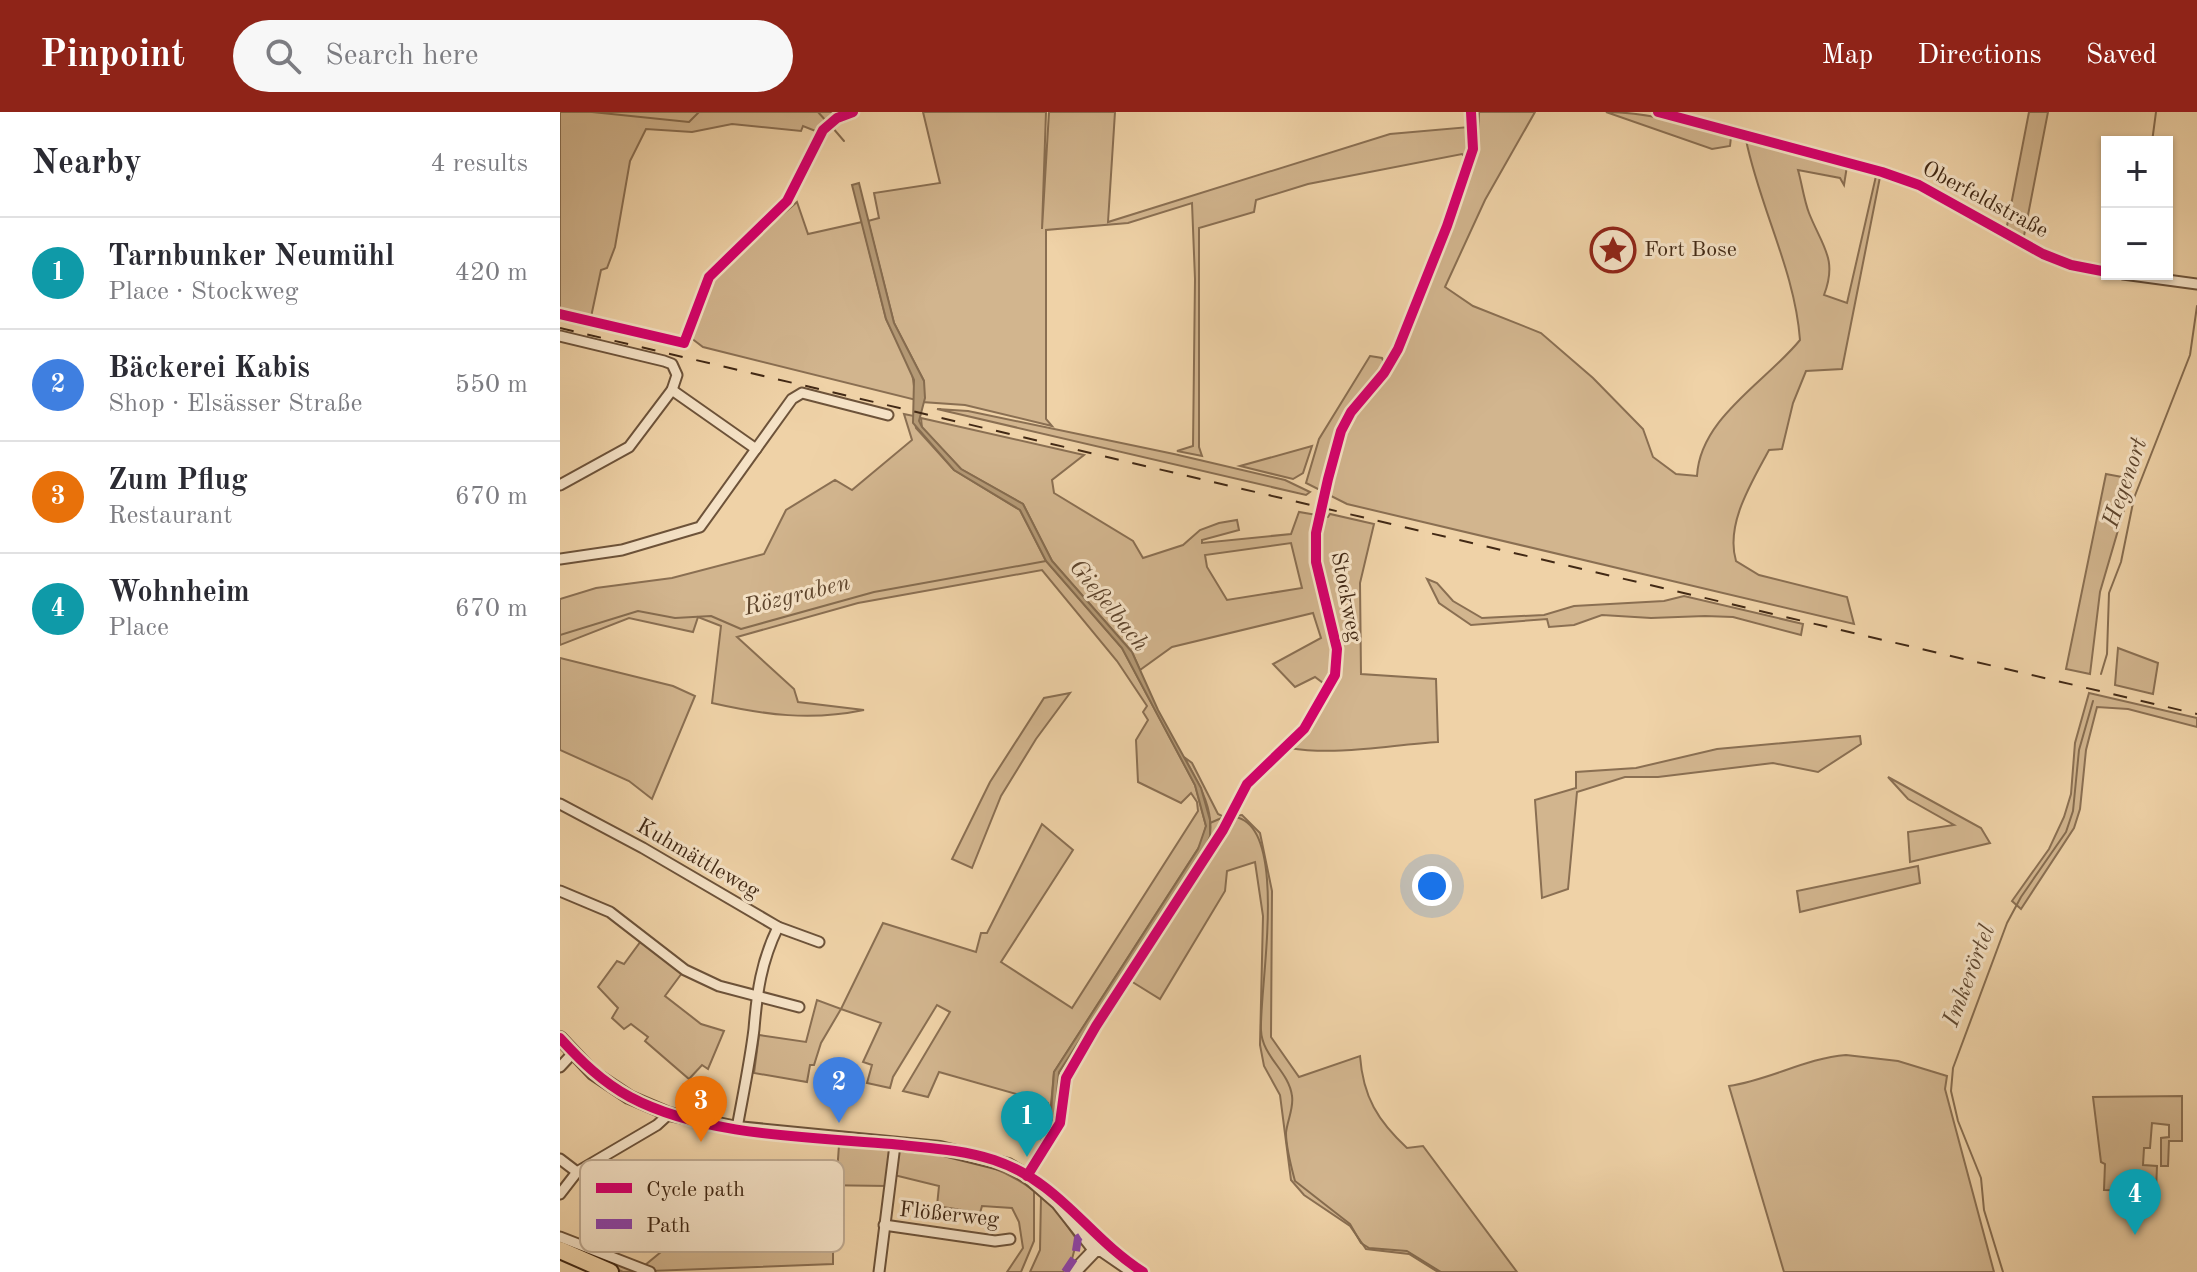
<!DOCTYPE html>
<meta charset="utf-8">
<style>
body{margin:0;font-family:"Old Standard TT",serif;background:#f7f7f7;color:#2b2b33}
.controls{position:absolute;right:24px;top:24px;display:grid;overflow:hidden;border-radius:0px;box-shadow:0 2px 6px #0004}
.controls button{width:72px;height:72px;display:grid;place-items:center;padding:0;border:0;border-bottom:2px solid #e1e1e2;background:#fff;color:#2b2b33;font:40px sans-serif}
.you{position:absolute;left:872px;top:774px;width:28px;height:28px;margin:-20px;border:6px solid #fff;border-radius:50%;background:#1a73e8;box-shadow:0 0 0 12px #1a73e833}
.badge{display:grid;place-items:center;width:52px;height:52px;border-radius:50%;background:#8f2418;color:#fff;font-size:26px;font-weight:700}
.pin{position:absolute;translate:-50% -66px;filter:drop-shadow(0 2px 4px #0008)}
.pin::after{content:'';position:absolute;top:42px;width:28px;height:24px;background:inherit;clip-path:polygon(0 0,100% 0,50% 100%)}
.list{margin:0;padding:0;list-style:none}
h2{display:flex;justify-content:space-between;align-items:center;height:104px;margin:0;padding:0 32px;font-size:34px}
h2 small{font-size:26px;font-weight:400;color:#7c7c81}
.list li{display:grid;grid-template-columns:52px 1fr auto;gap:24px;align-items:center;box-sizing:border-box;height:112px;padding:0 32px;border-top:2px solid #e1e1e2}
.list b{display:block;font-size:30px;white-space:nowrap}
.list p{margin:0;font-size:26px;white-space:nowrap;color:#7c7c81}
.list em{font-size:26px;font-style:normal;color:#7c7c81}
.icon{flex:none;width:44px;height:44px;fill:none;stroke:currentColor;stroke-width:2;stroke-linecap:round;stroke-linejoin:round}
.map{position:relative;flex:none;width:1637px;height:1160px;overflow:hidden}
header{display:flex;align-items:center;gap:48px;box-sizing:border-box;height:112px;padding:0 40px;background:#8f2418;color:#fff}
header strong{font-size:38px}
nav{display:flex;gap:44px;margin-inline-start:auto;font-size:28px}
.search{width:560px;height:72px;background:#f7f7f7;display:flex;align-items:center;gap:20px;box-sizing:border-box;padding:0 28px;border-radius:44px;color:#7c7c81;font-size:30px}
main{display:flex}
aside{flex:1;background:#fff}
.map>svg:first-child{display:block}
.green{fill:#d2b58e;stroke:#8a6f52;stroke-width:2;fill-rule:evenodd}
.water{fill:#b49975;stroke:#866c4f;stroke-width:2}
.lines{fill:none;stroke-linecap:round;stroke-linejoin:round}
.stream{stroke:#866c4f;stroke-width:2}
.minor-casing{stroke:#6d533a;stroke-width:13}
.tertiary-casing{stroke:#6d533a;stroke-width:16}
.trunk-casing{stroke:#422915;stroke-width:20}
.minor{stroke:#f5e2c6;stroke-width:9}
.tertiary{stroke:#f5e2c6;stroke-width:12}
.trunk{stroke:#efd2a7;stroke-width:16}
.rail{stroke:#422915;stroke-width:2;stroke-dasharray:14 14;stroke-linecap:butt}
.minor-bridge-casing{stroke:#6d533a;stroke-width:13;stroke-linecap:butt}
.minor-bridge{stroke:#f5e2c6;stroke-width:9}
.quiet{stroke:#8e44ad;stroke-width:8;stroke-dasharray:16 8;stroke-linecap:butt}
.cycleway-casing{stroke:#f5e2c6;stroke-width:15}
.cycleway{stroke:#d6006c;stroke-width:10}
.labels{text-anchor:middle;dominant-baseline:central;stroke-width:6;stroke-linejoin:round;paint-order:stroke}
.street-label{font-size:22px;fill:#422915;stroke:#f5e2c6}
.poi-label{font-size:22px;fill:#422915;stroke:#f5e2c6;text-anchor:start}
.water-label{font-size:24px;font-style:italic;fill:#5e452d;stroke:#f5e2c6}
.key{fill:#f5e2c6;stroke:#bfaa91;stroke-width:2}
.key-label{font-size:22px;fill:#422915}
</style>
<header>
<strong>Pinpoint</strong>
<div class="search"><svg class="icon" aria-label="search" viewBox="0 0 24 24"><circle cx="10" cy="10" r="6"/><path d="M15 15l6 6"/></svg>Search here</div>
<nav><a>Map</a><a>Directions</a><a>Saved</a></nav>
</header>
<main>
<aside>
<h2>Nearby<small>4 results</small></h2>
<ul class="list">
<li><span class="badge" style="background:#0f9aa8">1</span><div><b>Tarnbunker Neumühl</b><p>Place · Stockweg</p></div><em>420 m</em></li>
<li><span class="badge" style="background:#3f7fe0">2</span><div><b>Bäckerei Kabis</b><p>Shop · Elsässer Straße</p></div><em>550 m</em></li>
<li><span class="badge" style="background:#e8710a">3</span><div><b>Zum Pflug</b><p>Restaurant</p></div><em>670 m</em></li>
<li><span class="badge" style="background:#0f9aa8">4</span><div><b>Wohnheim</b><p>Place</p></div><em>670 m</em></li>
</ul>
</aside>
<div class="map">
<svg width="1637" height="1160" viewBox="0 0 1637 1160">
<rect width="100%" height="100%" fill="#efd2a7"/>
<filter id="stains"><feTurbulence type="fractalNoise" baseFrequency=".0025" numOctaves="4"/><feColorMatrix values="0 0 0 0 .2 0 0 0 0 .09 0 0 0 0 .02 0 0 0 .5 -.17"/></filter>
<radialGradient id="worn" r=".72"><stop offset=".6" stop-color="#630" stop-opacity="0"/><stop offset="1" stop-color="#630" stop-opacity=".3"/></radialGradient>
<g class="green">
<path d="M0,0h272l1,2 -15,18 -15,-6 -2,5 -69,-7 -40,8 -46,-3 -16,32 -15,86 -8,21 -6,2 -10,47 -31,-7z"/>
<path d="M363,0h123l-4,117 7,-117h66l-7,110 282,-88 79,-7 -2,32 -5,-5 -154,30 -52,16 -2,12 -55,16v219l3,9 -25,-5 16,-5 2,-167 -3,-76 -64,20 -82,7v189l6,7 -87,-21 -43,-3 2,-21 -30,-58 -26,-102 11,-3 -5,-25 66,-10z"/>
<path d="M919,0h56l-50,88 -40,87 28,19 68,27 52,45 50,51 10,28 23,17 21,2c3,-58 69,-94 103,-136 -5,-69 -40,-132 -54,-200l101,26 -3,19 -4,-7 -42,-8c4,14 6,30 11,43 13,33 29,46 15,82l23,8 29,-127 4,1 -38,192 -36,2 -13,32 -11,46 -13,1c-17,32 -44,74 -33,111l23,14 88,22 7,27 -507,-120 -18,-9 13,-54 12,-25 46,-58 77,-209z"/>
<path d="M1046,0c43,0 84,13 125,25l-1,9 -18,3z"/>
<path d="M1469,0h19l-25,129 -17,-10z"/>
<path d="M237,90l11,32 54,-12 24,97 26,53 4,28 -213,-53 -12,-9 19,-56 21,-24z"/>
<path d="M810,244l12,2 3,7 -29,36 -32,91 -18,-9 13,-44z"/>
<path d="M377,297l31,2 206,43 111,26 25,12 -4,3z"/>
<path d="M344,302l10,2 2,12 38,42 66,40 26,51 76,87 73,137 11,41 -5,18 -147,228 -4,44 -2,-13 -109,-31 -11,25 -25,-6 47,-79 -13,-7 -44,72 -3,11 -23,-5 5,-18 -9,-3 18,-39 -40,-14 -20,34 -7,22h-4l-3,17 -53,-9 5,-38 47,7 11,-42 24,9 42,-86 93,29 5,-19h6l55,-109 31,26 -72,112 71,46 126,-197 -1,-9 -6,-9 -10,10 -43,-21 -2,-42 12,-20 -5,-8 4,-6 -30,-45 -75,-91 -184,33 -121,34 57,52 4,13 66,8c-53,11 -99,5 -152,-7l9,-77 -23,-9 -5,15 -64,-14 -69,27v-46l36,-11 76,-10 92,-24 22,-44 49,-30 17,10 60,-50z"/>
<path d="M361,306l163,37 -32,25 2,13 79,48 10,17 40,-13 17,-15 19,-7 18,-3 2,10 -37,10v3l89,-9 8,-22 29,5 2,-3 44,10 -14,59 1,91 75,5 2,63c-49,3 -100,14 -149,6l42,-59 -16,-12 -20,10 -22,-23 48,-26 -8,-25 -141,34 -32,23 -8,-18 -80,-91 -29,-57 -62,-35 -39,-41zM731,431l11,45 -75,12 -20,-33 -2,-12z"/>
<path d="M752,334l-9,27 -10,6 -53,-13z"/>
<path d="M1546,362l27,5 -33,113 -10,82 -24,-5z"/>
<path d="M867,467l10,4 16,18 29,17 62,-3 30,-9 90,-5 20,-5 119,28 -2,11 -68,-18 -28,-1 -54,2 -49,-3 -28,10 -25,2 -2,-8 -76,6 -32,-22z"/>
<path d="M1558,536l40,15 -5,31 -38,-9z"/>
<path d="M0,546l113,28 22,10 -43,103 -23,-18 -69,-31z"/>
<path d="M510,581l-34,46 -35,57 -29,72 -20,-9 38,-77 54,-84z"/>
<path d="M1529,581l108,25v9l-69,-18 -31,-2 -11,43 -6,59 -6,19 -53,81 -9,-8 37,-52 15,-32 7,-23 4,-51z"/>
<path d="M1300,624l1,8 -43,28 -45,-9 -115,14h-33l-48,15 -9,97 -26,9 -7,-98 41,-12v-16l60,-4 81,-19z"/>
<path d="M624,645l8,6 26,51 6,3 18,-2 18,18 12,58 -1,146 28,40 61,-21c3,41 18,65 47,92l16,-2 94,126h-79l-29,-18 -43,-5 -16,-23 -46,-31 -13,-15 -11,-85 -16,-29 -4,-21 3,-129 -8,-54 -28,9 -2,20 -65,108 -34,-21 -64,100 -5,42 -2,-2 4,-46 150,-231c7,-30 -11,-59 -25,-84z"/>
<path d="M1328,665l93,51 9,15 -80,19 -2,-30 46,-7 -46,-26z"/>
<path d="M1358,754l2,17 -120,29 -3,-21z"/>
<path d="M81,829l41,32 -17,23 36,28 23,7 -16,38 -6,-4 -13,14 -44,-38 3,-4 -17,-13 -7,5 -12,-11 6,-10 -20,-21 19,-26 7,3z"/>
<path d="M1286,943l52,6 49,15 -2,13 49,183h-210l-55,-186c41,-6 77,-28 117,-31z"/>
<path d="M1622,984v45h-13l-1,25h-7v-28l8,-1v-12l-17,-2 -2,25h-6l-1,17 14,1 -1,25 -52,-1 1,-26 -4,-2 -8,-65z"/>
<path d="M279,1033c66,6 140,3 195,46v50l-13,31h-14l16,-24 -4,-26 -7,-14 -30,-2 -2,7 -43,-7 2,-20 -49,-12 -2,12 -73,-1 1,57 17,2v20l-210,8 -63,-28v-5l79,31 28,-23 -11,-23 -9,-41 54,-8 2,10 15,-1 2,17 66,-23 51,-5z"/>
<path d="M481,1084l11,8 25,36 -5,19 -9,13h-33l10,-22z"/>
</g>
<path class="water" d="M299,71l35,140 30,58 1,17 -6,23 3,6 39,42 62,35 29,57 80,91 26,58 43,78 9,32v16l-5,13 -146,223 -4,44 -18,37 14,-41 3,-40 144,-223 8,-23 -11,-41 -73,-137 -76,-87 -26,-51 -66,-40 -41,-47 1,-43 -28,-61 -34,-134z"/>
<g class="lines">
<g class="stream">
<path d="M32,0l97,10 10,-10"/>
<path d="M258,0l9,10"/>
<path d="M272,15l12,14"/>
<path d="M1592,30l4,-30"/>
<path d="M0,523l78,-24 37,7 36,-2 30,13 133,-37 172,-31"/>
<path d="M1541,562l6,-20 2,-61 12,-31 13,-64 56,-143 7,-49"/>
<path d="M675,705c55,9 24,173 26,213 1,27 28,41 31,66 2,12 -5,25 -6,37 0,15 5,33 9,48l55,43 11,19 8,5 38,3 34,21"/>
<path d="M650,711l14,-6"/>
<path d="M1443,1160l-19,-62 -3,-32 -23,-57 -7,-30 2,-23 54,-145 14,-26 45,-65 7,-21 6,-61 14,-49"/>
</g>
<g class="minor-casing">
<g id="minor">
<path d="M1098,0l224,60 37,13 124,69 28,11 36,7"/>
<path d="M1563,162l74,10"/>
<path d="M0,202l124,29 25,-66 78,-76 36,-71 14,-12 16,-6"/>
<path d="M0,224l104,25 8,3 5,11 -5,15 -43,57 -69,38"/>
<path d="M112,278l84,59 36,-50 10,-6 86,22"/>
<path d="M768,367l13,-48 10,-19 33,-39 14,-24 49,-123 26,-77 -2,-37"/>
<path d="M0,447l62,-9 78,-23 56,-78"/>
<path d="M0,692l83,44 135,79 41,15"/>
<path d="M0,779l50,21 75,58 34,16 80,21"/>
<path d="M0,955l13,-14"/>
<path d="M177,1016c6,-33 13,-66 17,-99 3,-37 7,-67 24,-102"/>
<path d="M0,1047l17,13 80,-47 12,-11"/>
<path d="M467,1064l33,-53 6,-45 30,-52 127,-196 24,-46 57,-55 31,-54 2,-26 -21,-87v-29"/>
<path d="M0,1082l17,-22"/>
<path d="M324,1113l111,16 15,-2"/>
<path d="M0,1125l90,35"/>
<path d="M319,1160l16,-127"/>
</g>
</g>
<g class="tertiary-casing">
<g id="tertiary">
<path d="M0,926l33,35 36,24 40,17 68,14 203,20 68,17 19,11 31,27 37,47h7l32,22"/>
<path d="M514,1160l21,-22"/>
</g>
</g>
<g class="trunk-casing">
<path id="trunk" d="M0,1138l50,22"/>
</g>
<use href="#minor" class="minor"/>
<use href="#tertiary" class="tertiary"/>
<use href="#trunk" class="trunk"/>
<path class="rail" d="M0,216l1637,386"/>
<g class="minor-bridge-casing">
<path id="minor-bridge" d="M756,421l12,-54"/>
</g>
<use href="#minor-bridge" class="minor-bridge"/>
<path class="quiet" d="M505,1160l10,-15 3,-19 14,-9"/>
<g class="cycleway-casing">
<g id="cycleway">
<path d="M1098,0l224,60 37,13 124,69 28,11 36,7"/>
<path d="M0,202l124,29 25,-66 78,-76 36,-71 14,-12 16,-6"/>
<path d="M0,926c21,23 42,44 70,59 73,39 179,40 262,47 34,4 68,5 102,16 66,22 93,76 149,112"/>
<path d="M467,1064l33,-53 6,-45 30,-52 127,-196 24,-46 57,-55 31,-54 2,-26 -21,-87v-29l12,-54 13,-48 10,-19 33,-39 14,-24 49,-123 26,-77 -2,-37"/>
</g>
</g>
<use href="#cycleway" class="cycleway"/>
</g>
<defs>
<g id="sight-ring" transform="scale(2.3)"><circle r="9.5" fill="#f5e2c6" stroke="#8f2418" stroke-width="1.5"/><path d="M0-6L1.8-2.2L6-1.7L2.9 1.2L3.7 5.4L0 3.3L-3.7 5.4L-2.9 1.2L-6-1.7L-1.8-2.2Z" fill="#8f2418"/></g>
</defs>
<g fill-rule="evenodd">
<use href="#sight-ring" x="1053" y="138"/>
</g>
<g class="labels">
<g class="street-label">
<text transform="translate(1425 88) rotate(28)">Oberfeldstraße</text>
<text transform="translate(786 485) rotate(79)">Stockweg</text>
<text transform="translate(138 747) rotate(30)">Kuhmättleweg</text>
<text transform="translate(389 1103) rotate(6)">Flößerweg</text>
</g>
<g class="poi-label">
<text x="1084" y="138">Fort Bose</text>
</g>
<g class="water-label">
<text transform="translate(1566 371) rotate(-71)">Hegenort</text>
<text transform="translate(237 484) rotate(-14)">Rözgraben</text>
<text transform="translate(548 494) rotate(51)">Gießelbach</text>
<text transform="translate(1410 864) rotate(-69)">Imkerörtel</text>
</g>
</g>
<rect x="20" y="1048" width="264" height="92" rx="12" class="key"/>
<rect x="36" y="1071" width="36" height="10" fill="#d6006c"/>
<rect x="36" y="1107" width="36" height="10" fill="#8e44ad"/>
<g class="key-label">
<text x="86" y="1084">Cycle path</text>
<text x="86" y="1120">Path</text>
</g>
<rect width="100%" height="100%" filter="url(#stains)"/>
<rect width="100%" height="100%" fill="url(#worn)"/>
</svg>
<div class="controls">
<button>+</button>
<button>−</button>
</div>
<div class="you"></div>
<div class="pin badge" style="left:467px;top:1045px;background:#0f9aa8">1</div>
<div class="pin badge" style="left:279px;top:1011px;background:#3f7fe0">2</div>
<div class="pin badge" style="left:141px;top:1030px;background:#e8710a">3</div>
<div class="pin badge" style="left:1575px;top:1123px;background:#0f9aa8">4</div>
</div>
</main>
